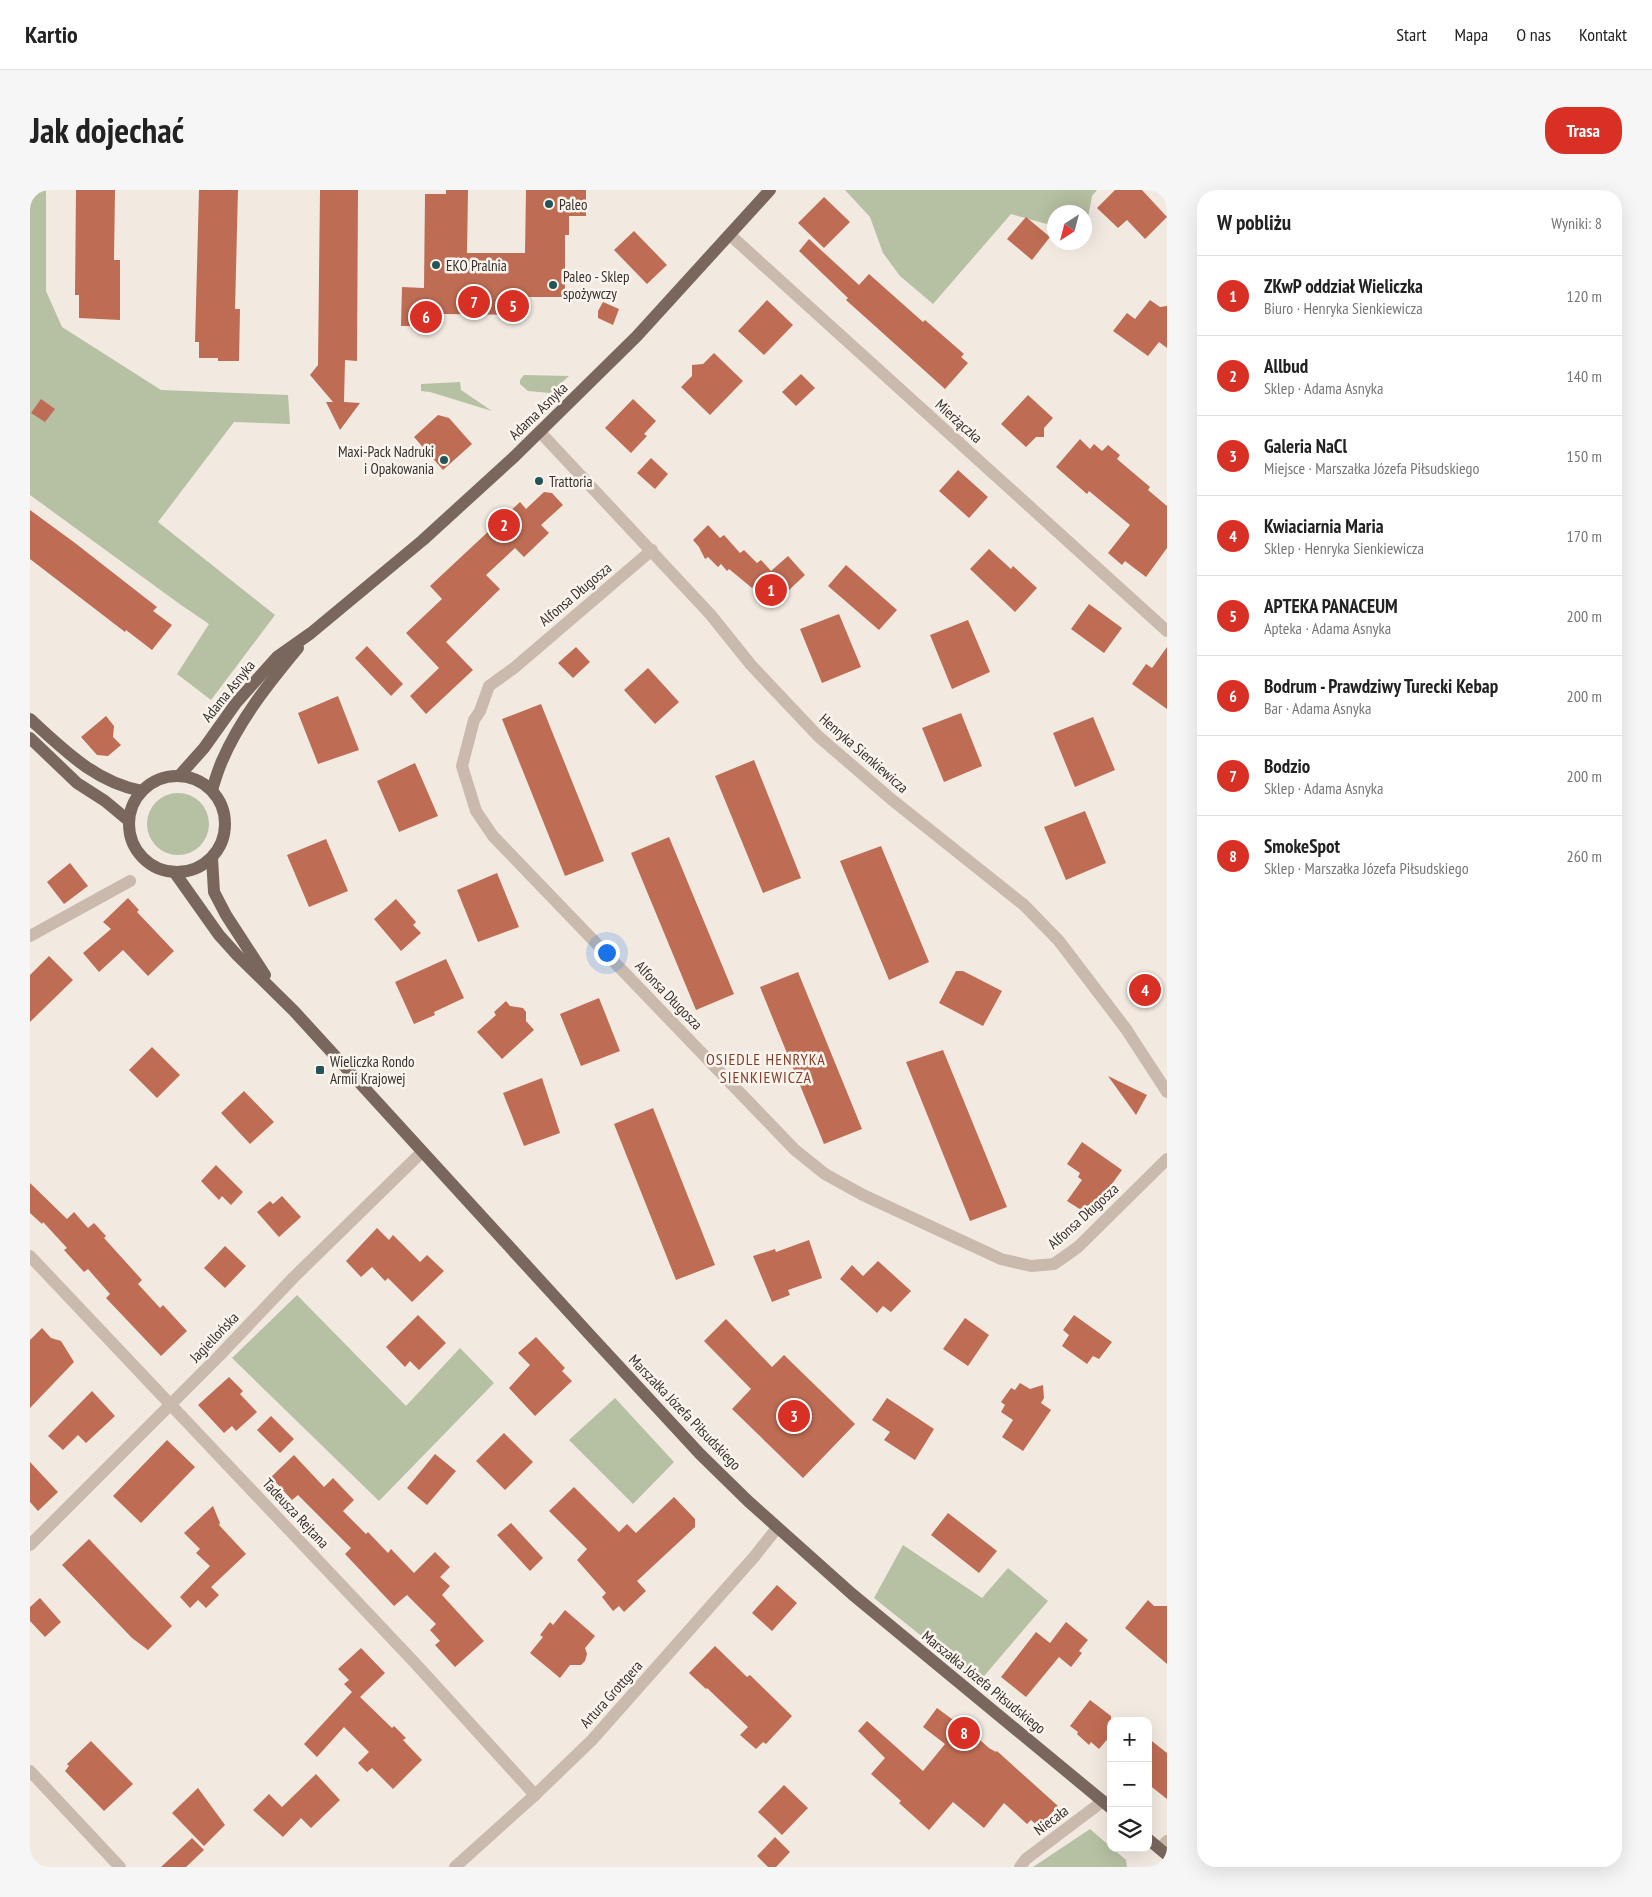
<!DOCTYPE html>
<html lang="pl">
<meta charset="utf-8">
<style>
body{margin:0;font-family:"PT Sans Narrow",sans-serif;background:#f6f6f6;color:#222}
.controls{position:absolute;right:15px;bottom:15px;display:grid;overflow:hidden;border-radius:10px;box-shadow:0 5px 20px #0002}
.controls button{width:45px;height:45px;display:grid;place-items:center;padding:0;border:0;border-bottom:1px solid #e0e0e0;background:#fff;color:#222;font:25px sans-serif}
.compass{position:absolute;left:1017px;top:15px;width:45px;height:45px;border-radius:50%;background:#fff;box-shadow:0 5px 20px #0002;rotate:216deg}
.you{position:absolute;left:576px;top:762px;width:18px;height:18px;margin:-12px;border:4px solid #fff;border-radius:50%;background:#1a73e8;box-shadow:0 0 0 8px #1a73e833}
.badge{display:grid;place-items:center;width:32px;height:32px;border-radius:50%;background:#d93025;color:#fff;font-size:16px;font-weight:700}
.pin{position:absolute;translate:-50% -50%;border:2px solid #fff;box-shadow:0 1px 5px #0006}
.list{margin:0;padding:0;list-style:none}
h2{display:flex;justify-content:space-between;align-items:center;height:65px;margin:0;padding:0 20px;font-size:21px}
h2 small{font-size:16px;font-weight:400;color:#767676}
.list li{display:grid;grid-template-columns:32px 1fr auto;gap:15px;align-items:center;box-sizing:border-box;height:80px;padding:0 20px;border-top:1px solid #e0e0e0}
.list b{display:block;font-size:19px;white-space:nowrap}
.list p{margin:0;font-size:16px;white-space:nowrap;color:#767676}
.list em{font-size:16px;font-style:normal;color:#767676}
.icon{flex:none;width:28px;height:28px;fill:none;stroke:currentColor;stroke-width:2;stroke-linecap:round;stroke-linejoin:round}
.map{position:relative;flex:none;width:1137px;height:1677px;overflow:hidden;border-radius:20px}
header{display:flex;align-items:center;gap:30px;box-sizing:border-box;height:70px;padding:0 25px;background:#fff;border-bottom:1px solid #e0e0e0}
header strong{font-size:24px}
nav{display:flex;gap:28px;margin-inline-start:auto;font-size:18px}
.intro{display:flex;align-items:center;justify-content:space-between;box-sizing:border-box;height:120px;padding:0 30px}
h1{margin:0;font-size:35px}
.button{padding:12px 22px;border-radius:20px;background:#d93025;color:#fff;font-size:18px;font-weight:700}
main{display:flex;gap:30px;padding:0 30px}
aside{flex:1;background:#fff;border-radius:20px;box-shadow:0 5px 20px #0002}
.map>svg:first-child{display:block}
.green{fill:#b6c0a2}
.building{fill:#be6c53}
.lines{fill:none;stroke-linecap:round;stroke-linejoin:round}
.minor{stroke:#cabaad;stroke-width:12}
.major{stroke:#79675e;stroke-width:12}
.poi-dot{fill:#235558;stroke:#faf4ee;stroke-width:2}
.labels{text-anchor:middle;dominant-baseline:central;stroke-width:5;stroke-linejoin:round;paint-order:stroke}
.poi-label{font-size:15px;fill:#39302b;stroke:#faf4ee;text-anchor:start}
.street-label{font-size:15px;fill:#39302b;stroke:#faf4ee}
.neighbourhood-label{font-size:16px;letter-spacing:1px;fill:#823e2a;stroke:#faf4ee}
</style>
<header>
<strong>Kartio</strong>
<nav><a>Start</a><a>Mapa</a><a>O nas</a><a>Kontakt</a></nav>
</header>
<div class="intro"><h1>Jak dojechać</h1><a class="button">Trasa</a></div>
<main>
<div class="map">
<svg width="1137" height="1677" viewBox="0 0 1137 1677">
<rect width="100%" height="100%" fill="#f2eae1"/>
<g class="green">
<path d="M0,0h16v101l16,36 99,63 127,5 2,29 -56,-2 -76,100 117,93 -64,85 -34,-26 32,-50 -28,-19 -151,-110z"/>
<path d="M815,0h252l-5,6 -7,37 -1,-21h-30v14l-43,-12 -78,90 -33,-28 -17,-23 -13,-36z"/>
<path d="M494,185l45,1 -19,17 -22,-2 -8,-7v-4z"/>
<path d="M430,192l1,8 31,21 -62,-19 -9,-1v-7z"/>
<circle cx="148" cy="634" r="31"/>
<path d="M267,1105l109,111 54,-58 34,35 -115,118 -147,-143z"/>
<path d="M585,1208l59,64 -41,42 -64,-64z"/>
<path d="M873,1355l79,53 26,-30 40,33 -69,81 -105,-84z"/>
<path d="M1060,1639l36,31 1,7h-94z"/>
</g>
<g class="building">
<path d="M46,0h39l-1,70h6v60l-41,-2v-23h-4z"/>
<path d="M169,0h39l-3,119h5l-1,52h-21v-3h-19v-16h-4z"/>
<path d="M290,0h38l-1,171 -12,-1 -1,42 16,1 -20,27 -14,-28h7l-23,-27 8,-10z"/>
<path d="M416,0h22l-1,63h58l1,-63h60v26h-17v19h-4v62h-41v18l-81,-1 -3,12h-39l1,-39 22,1 1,-94h21z"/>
<path d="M1085,0h27l25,27 -22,22 -18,-19 -9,8 -21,-20z"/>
<path d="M794,7l26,25 -26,26 -26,-25z"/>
<path d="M996,27l24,20 -18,23 -25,-21z"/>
<path d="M604,41l33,34 -20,19 -33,-34z"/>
<path d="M779,49l50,46 10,-11 54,48 2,-2 39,34 -3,3 7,6 -23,26 -99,-89 2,-2 -49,-47z"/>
<path d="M737,110l26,25 -29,30 -26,-24z"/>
<path d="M1120,110l10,7 7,-1v42l-8,-6 -11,14 -35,-25 14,-18 8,6z"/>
<path d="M573,112l16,7 -6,16 -15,-7v-7z"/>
<path d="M684,163l29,28 -33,34 -29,-28 11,-11v-11l11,-1z"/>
<path d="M771,184l14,14 -19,18 -14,-14z"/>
<path d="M998,205l25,23 -9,10v9h-8l-10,10 -25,-23z"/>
<path d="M11,209l14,10 -10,13 -14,-9z"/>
<path d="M603,209l23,22 -12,13 3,2 -16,17 -26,-25z"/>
<path d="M408,225l11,3 23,26 -29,26 -29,-33z"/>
<path d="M1050,249l10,10 4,-5 8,7 6,-6 12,10 -3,4 33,28 -2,3 19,16v42l-21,29 -21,-16 -3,4 -14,-12 22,-28 -41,-34 -2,3 -31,-27z"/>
<path d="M621,268l17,16 -13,15 -18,-16z"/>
<path d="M928,280l30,27 -19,21 -30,-27z"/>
<path d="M514,302l8,1 11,12 -22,20 8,8 -25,24 -9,-9 -29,27 14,14 -54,53 27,28 -47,44 -16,-18 29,-28 -33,-35 36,-34 -12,-13 90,-84 6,7z"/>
<path d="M0,320l45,33 82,64 -4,4 19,14 -20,25 -26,-20 -1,2 -95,-73z"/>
<path d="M678,335l12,13 4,-3 16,18 4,-3 13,13 4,-3 10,11 17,-15 17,19 -32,30 -19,-20 -2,3 -23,-19 -2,2 -6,-7 -3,3 -10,-10 -3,2 -6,-12 -6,-7z"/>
<path d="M959,359l22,20 2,-3 24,22 -22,24 -45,-43z"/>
<path d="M816,375l51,45 -18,20 -51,-44z"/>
<path d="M1059,414l33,24 -18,25 -33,-24z"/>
<path d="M809,424l22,53 -39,16 -22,-54z"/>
<path d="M938,430l22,52 -38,17 -22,-54z"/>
<path d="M337,456l36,38 -12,12 -36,-38z"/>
<path d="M546,457l14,15 -17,16 -15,-15z"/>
<path d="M1137,457v62l-35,-25 14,-20 6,4z"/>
<path d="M618,478l31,34 -24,22 -31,-34z"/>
<path d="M308,506l21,54 -41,14 -20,-51z"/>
<path d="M511,514l63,157 -39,15 -63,-157z"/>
<path d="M931,523l21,53 -38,16 -22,-54z"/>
<path d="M76,526l8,10 -1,11 8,8 -13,11 -11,-1 -16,-18z"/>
<path d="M1063,527l22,53 -40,17 -22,-54z"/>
<path d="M724,570l47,118 -38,15 -48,-117z"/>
<path d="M385,573l23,53 -39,16 -22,-51z"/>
<path d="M1055,621l21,52 -40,17 -22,-53z"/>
<path d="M639,647l65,157 -38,16 -65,-157z"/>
<path d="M296,649l22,52 -39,16 -22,-52z"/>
<path d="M851,656l48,116 -40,18 -49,-119z"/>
<path d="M40,673l18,23 -24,18 -17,-22z"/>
<path d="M467,683l22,54 -41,15 -21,-52z"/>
<path d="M98,708l11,12 -2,2 37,39 -26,25 -25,-26 -24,22 -16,-19 28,-24 -8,-7z"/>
<path d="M366,709l20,23 -3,3 8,8 -20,18 -27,-32z"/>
<path d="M19,766l24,24 -43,42v-47z"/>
<path d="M416,769l18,39 -30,14 1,3 -21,9 -19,-42z"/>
<path d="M926,781h7l39,20 -19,35 -44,-23z"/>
<path d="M768,782l64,157 -38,15 -64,-157z"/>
<path d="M569,808l21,53 -39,15 -21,-52z"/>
<path d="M476,811l4,5 13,2 3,4v9l8,9 -32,29 -25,-27 19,-17 -2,-3z"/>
<path d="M122,857l28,28 -23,23 -28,-28z"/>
<path d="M913,860l64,157 -37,14 -64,-159z"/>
<path d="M1078,886l39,19 -11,20z"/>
<path d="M512,888l18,55 -36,13 -21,-53z"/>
<path d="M214,901l30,31 -24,22 -29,-31z"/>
<path d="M623,918l62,157 -39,15 -62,-156z"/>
<path d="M1052,952l40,28 -18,25 -18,18 -19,-12 15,-21 -4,-3 2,-4 -13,-9z"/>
<path d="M186,975l27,27 -12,13 -9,-9 -3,4 -18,-19z"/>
<path d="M0,993l37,36 7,-7 14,16 6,-5 12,13 -2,2 38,42 -4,4 22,24 3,-3 24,26 -26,25 -55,-58 4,-4 -22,-25 -4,3 -20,-22 3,-2 -24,-26 -1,2 -12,-11z"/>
<path d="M252,1006l19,21 -22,20 -22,-25 13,-11 3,3z"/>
<path d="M347,1038l12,12 4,-5 27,27 7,-7 17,16 -32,31 -24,-24 -3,3 -13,-14 -11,10 -15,-16z"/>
<path d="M779,1050l13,38 -34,12 2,5 -18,7 -19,-46 22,-7 1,3z"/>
<path d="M195,1056l21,20 -21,22 -21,-20z"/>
<path d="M848,1071l33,30 -20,21 -8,-6 -6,7 -37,-34 12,-14 11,11z"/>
<path d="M388,1125l28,28 -27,27 -9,-9 -5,6 -19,-20z"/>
<path d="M1044,1125l38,27 -13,17 -6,-3 -6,8 -25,-18 7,-11 -6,-5z"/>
<path d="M935,1128l24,17 -21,31 -25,-17z"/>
<path d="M696,1129l46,48 12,-12 71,69 -52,54 -71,-69 19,-20 -47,-48z"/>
<path d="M12,1138l9,10 10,3 13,21 -44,46v-68z"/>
<path d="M506,1147l29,31 -3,3 10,10 -37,35 -26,-28 21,-23 -12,-12z"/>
<path d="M199,1187l14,14 -3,3 17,18 -21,19 -4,-5 -8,7 -26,-28z"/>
<path d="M990,1193l10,6 13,-4 1,13 -3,5 10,7 -28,41 -21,-14 11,-17 -12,-8 4,-7 -4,-3 10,-14 4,2z"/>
<path d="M62,1201l23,25 -29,27 -8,-8 -15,15 -15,-14z"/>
<path d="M857,1208l47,31 -19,31 -31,-20 6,-8 -18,-12z"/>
<path d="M241,1226l23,23 -14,14 -23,-23z"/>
<path d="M474,1243l29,29 -28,28 -29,-29z"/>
<path d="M137,1250l28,27 -54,56 -28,-27z"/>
<path d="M405,1264l21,17 -29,34 -20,-17z"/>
<path d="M264,1265l30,32 9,-9 21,22 -11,11 23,23 2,-2 20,21 3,-4 23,24 21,-21 15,15 -10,10 10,9 -8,9 42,46 -29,26 -20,-22 5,-4 -10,-11 6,-6 -29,-29 -13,11 -49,-52 6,-6 -53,-53 -6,5 -21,-23z"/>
<path d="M0,1272l28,30 -20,19 -8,-9z"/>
<path d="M544,1297l45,45 8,-8 9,9 38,-36 21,22v8l-58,54 9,10 -22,21 -5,-6 -6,5 -11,-14 4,-4 -29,-33 10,-11 -38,-38z"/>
<path d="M183,1316l7,17 -1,2 27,29 -35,33 8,8 -13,13 -8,-8 -8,8 -10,-11 30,-31 -14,-13 4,-4 -16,-16z"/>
<path d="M918,1323l49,38 -18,22 -48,-38z"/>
<path d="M481,1333l32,35 -13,13 -33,-36z"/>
<path d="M59,1349l83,87 -24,24 -16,-12 -70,-73z"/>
<path d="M747,1395l20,18 -25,28 -20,-18z"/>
<path d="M10,1408l21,24 -16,15 -15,-16v-14z"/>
<path d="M1118,1410l6,6h13v58l-42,-36z"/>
<path d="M535,1420l30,26 -10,12 2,6 -2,7 -4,4h-11l-10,13 -30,-25 13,-16 -3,-2 10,-13 3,3z"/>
<path d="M1036,1432l22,18 -9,11 3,2 -11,14 -12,-10 -33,40 -25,-20 35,-45 14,11z"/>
<path d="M685,1456l32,31 3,-2 42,41 -26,28 -3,-2 -7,7 -16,-14 8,-8 -41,-39 -1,1 -17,-16z"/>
<path d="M331,1458l24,25 -25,24 32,31 2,-2 12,12 -3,2 19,20 -29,29 -21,-21 -5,4 -9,-9 11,-11 -25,-25 -27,30 -13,-13 48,-52 -8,-8 5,-4 -11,-11z"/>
<path d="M1060,1510l21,16v19l-12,14 -8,-7 -2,3 -12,-11 1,-2 -8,-6z"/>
<path d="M907,1518l23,17 1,-2 28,25 7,4 1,-1 61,55 -19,21 -8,-7 -4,4 -23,-21 -20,25 -31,-26 -24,28 -30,-27 2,-2 -30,-27 14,-16 -27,-27 9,-10 56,50 22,-27 -22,-17z"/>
<path d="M1118,1548l19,15v46l-19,-15z"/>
<path d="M61,1551l42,43 -29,27 -39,-40 4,-5 -2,-2z"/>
<path d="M286,1584l24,26 -29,28 -10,-10 -18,19 -30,-27 16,-16 13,13z"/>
<path d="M754,1595l24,23 -26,27 -24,-23z"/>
<path d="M168,1598l27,37 -21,21 -32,-33z"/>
<path d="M745,1647l15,15 -14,15h-8l-11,-11z"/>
<path d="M162,1648l12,12 -18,17h-25z"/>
</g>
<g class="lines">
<g class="minor">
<path d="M700,45l437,396"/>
<path d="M510,242l170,182 41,51 67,71 73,63 133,106 35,36 67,88 41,63"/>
<path d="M622,360l-138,118 -25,18 -9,25 -6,9 -12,46 14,45 17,25 302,314 30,24 38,21 138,64 30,7 23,-2 24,-17 89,-88"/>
<path d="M0,746l100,-55"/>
<path d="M0,1066l385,407 120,132"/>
<path d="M0,1355l189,-189 75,-79 128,-125"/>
<path d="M0,1581l90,96"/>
<path d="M1130,1659l7,-8"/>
<path d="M425,1677l80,-72 57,-55 162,-183 23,-29"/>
<path d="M990,1677l6,-8 77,-58"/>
</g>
<g class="major">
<path d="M0,529c34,31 65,63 112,72"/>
<path d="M0,548l47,45 28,18 24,20"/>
<circle cx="147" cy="634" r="48"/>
<path d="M149,586l25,-28 32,-45 41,-46 34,-24 112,-93 92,-84 122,-120 133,-146"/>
<path d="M182,600c3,-10 6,-20 10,-29 18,-42 47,-78 76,-113"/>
<path d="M182,668l2,34 12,23 39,60"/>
<path d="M145,683l44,62 18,20 57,56 296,324 110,119 48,47 104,93 259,214"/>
<path d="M1118,1649l19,16"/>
</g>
</g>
<g class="poi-dot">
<circle cx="519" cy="14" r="5"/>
<circle cx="406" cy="75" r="5"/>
<circle cx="523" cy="95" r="5"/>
<circle cx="414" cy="270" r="5"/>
<circle cx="509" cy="291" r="5"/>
<rect x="285" y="875" width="10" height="10" rx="2.5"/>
</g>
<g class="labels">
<g class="poi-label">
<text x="529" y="14">Paleo</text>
<text x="416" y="75">EKO Pralnia</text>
<text x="533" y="86">Paleo - Sklep<tspan x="533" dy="17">spożywczy</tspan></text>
<text x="404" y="261" text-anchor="end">Maxi-Pack Nadruki<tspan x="404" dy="17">i Opakowania</tspan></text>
<text x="519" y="291">Trattoria</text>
<text x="300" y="871">Wieliczka Rondo<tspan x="300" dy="17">Armii Krajowej</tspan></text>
</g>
<g class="street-label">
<text transform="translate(508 221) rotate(-44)">Adama Asnyka</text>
<text transform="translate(929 231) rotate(42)">Mierżączka</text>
<text transform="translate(545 404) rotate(-40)">Alfonsa Długosza</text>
<text transform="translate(198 501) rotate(-51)">Adama Asnyka</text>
<text transform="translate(834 563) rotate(41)">Henryka Sienkiewicza</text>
<text transform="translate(639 805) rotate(46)">Alfonsa Długosza</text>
<text transform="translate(1053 1026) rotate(-42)">Alfonsa Długosza</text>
<text transform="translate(184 1147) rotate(-46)">Jagiellońska</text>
<text transform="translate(655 1222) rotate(46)">Marszałka Józefa Piłsudskiego</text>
<text transform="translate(266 1323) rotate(47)">Tadeusza Rejtana</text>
<text transform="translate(954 1492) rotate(39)">Marszałka Józefa Piłsudskiego</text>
<text transform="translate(581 1504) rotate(-48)">Artura Grottgera</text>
<text transform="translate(1021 1630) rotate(-37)">Niecała</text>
</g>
<g class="neighbourhood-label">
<text x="736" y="869">OSIEDLE HENRYKA<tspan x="736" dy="18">SIENKIEWICZA</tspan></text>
</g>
</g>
</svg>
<div class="controls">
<button>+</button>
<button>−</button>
<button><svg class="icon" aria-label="layers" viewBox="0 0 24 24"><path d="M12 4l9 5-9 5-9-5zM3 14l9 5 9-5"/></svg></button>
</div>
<svg class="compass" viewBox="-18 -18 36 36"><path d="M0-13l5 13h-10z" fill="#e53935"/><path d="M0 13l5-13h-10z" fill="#767676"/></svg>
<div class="you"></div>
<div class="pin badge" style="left:741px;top:400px">1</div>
<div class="pin badge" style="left:474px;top:335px">2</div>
<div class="pin badge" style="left:764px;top:1226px">3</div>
<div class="pin badge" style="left:1115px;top:800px">4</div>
<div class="pin badge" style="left:483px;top:116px">5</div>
<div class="pin badge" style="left:396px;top:127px">6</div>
<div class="pin badge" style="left:444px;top:112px">7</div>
<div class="pin badge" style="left:934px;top:1543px">8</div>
</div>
<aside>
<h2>W pobliżu<small>Wyniki: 8</small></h2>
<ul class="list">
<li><span class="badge">1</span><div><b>ZKwP oddział Wieliczka</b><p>Biuro · Henryka Sienkiewicza</p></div><em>120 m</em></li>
<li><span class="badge">2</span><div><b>Allbud</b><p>Sklep · Adama Asnyka</p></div><em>140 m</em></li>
<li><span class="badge">3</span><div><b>Galeria NaCl</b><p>Miejsce · Marszałka Józefa Piłsudskiego</p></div><em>150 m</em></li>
<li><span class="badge">4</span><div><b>Kwiaciarnia Maria</b><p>Sklep · Henryka Sienkiewicza</p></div><em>170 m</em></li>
<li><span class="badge">5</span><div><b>APTEKA PANACEUM</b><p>Apteka · Adama Asnyka</p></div><em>200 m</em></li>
<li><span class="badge">6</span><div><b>Bodrum - Prawdziwy Turecki Kebap</b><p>Bar · Adama Asnyka</p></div><em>200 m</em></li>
<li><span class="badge">7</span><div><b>Bodzio</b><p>Sklep · Adama Asnyka</p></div><em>200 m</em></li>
<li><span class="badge">8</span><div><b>SmokeSpot</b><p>Sklep · Marszałka Józefa Piłsudskiego</p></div><em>260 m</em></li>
</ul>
</aside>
</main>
